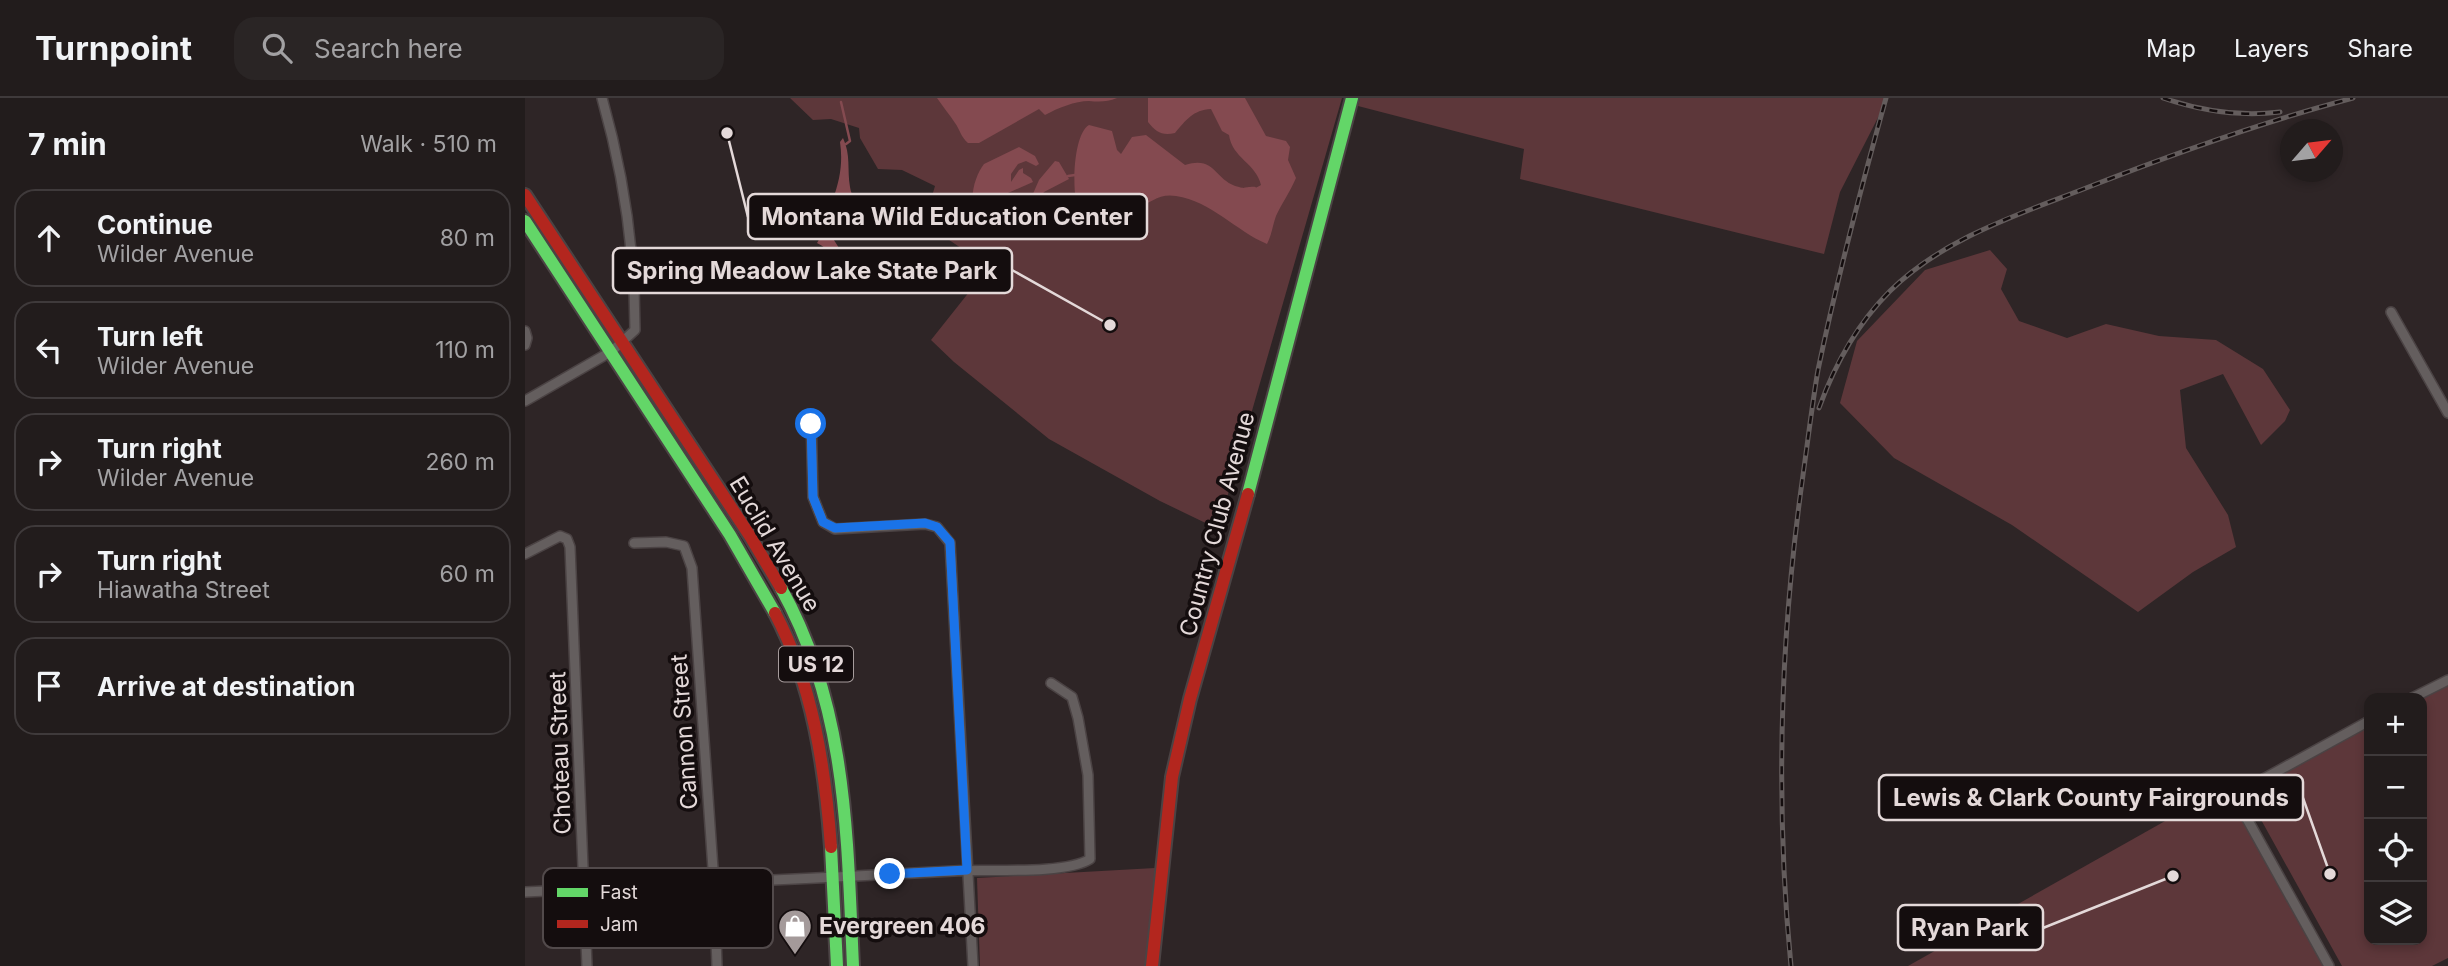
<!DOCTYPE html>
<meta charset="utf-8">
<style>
body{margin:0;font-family:Inter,sans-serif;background:#2a2525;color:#f1f3f6}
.controls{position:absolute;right:21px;bottom:21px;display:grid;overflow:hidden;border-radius:14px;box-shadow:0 4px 10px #0003}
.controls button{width:63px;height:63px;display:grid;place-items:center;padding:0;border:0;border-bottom:2px solid #3f3a3b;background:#221c1c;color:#f1f3f6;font:35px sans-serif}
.compass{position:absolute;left:1755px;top:21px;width:63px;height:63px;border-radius:50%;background:#221c1c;box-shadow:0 4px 10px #0003;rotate:62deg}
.stop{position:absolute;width:21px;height:21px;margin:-16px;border:5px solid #1a73e8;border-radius:50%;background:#fff}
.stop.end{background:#1a73e8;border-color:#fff;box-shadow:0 2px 7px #0008}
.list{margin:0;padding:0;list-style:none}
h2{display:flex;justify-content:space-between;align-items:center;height:91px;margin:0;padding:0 28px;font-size:30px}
h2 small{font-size:23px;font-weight:400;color:#a2a1a3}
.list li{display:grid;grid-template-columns:46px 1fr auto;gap:21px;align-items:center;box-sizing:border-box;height:98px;margin:0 14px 14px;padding:0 14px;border:2px solid #3f3a3b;border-radius:21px}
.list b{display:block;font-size:26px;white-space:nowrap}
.list p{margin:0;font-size:23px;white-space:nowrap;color:#a2a1a3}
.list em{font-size:23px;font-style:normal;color:#a2a1a3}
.icon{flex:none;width:38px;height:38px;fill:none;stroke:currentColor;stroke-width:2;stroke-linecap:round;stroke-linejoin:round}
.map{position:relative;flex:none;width:1923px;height:868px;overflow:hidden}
header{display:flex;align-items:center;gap:42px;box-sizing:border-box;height:98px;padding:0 35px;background:#221c1c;border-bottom:2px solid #3f3a3b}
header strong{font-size:33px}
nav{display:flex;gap:38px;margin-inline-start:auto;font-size:24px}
.search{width:490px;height:63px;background:#2a2525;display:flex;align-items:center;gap:18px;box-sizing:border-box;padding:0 24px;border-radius:21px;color:#a2a1a3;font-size:26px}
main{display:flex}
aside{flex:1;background:#221c1c}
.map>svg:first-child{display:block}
.green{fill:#5d373a}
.water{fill:#844a50}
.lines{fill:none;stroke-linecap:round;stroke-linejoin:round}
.stream{stroke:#844a50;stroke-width:2.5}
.street-casing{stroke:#4b4344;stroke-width:12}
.fast-casing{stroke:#4b4344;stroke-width:16}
.jam-casing{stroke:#4b4344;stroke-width:16}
.street{stroke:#645e5e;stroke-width:9}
.fast{stroke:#63d668;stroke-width:12}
.jam{stroke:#b3261e;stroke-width:12}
.rail-casing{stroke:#645d5d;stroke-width:5}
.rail{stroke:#140d0e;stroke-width:2.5;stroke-dasharray:8;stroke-linecap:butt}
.route{stroke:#1a73e8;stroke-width:9}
.labels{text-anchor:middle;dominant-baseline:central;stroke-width:7;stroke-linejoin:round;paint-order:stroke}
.shield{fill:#140d0e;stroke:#a69c9c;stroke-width:2}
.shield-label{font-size:21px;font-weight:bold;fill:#e4d9d9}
.street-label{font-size:23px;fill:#e4d9d9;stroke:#140d0e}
.poi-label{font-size:23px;font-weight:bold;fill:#e4d9d9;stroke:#140d0e;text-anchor:start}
.key{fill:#140d0e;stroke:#524a4b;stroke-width:2}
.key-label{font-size:19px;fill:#e4d9d9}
.leader{fill:none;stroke:#e4d9d9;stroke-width:2.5}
.callout-dot{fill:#e4d9d9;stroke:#140d0e;stroke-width:2.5}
.callout{fill:#140d0e;stroke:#e4d9d9;stroke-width:2.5}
.callout-label{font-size:24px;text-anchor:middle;font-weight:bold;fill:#e4d9d9}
</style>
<header>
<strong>Turnpoint</strong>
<div class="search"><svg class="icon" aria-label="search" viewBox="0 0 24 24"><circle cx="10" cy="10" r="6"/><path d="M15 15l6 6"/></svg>Search here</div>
<nav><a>Map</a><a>Layers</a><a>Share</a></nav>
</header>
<main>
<aside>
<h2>7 min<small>Walk · 510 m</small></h2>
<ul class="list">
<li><svg class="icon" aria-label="ahead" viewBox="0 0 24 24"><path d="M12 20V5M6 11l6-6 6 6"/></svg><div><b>Continue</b><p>Wilder Avenue</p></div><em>80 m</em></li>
<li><svg class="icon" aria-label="left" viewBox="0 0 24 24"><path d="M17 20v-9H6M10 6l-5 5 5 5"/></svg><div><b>Turn left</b><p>Wilder Avenue</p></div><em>110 m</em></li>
<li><svg class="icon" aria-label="right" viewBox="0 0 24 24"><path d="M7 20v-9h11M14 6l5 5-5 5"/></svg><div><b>Turn right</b><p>Wilder Avenue</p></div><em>260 m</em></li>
<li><svg class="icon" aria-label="right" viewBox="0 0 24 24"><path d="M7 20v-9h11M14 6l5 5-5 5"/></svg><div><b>Turn right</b><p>Hiawatha Street</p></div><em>60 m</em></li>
<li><svg class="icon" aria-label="arrive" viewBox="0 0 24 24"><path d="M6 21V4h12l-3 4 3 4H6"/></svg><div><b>Arrive at destination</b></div></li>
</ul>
</aside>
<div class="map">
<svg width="1923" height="868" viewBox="0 0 1923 868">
<rect width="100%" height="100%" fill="#2e2526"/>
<g class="green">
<path d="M265,0h552l-124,431 -58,-28 -111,-62 -95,-77 -23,-22 58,-73 -65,-44 11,-37 -33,-16 -24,-1 -18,-31 -1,-10 -28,-9 -18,1z"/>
<path d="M835,0h528l-48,94 -16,62 -304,-75 4,-30 -166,-43z"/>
<path d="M1465,152l17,19 -6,20 18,32 48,17 39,-14 53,12 57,4 47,29 27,41 -5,11 -24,24 -38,-71 -43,16 6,58 42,67 8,32 -43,25 -55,40 -126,-87 -118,-67 -54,-55 17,-62 68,-71z"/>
<path d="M1923,584v276l-16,8h-90l-88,-159 4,-15 12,-12 99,-55v215h53v-242h-4z"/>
<path d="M1704,687l96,181h-417z"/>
<path d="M630,770l-9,98h-166l-3,-88z"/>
</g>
<g class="water">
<path d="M412,0h180c-10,4 -17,4 -28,3 -14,0 -31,7 -44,14l-6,-6 -60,34h-11c-7,-6 -8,-13 -13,-20 -5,-8 -12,-16 -18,-25z"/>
<path d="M623,0h97l21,38 20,5 4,6 -2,13 8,18c-6,14 -14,25 -20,38 -3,8 -4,18 -9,28 -31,-13 -56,-43 -91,-48 -17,-3 -25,7 -40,12 -10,3 -12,-1 -20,-5 -6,-2 -14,2 -21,-1 -5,4 -4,11 -9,14l-6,-1c-9,-16 -8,-80 9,-90l23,6 5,19 4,4 11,-17 14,-2 39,30c31,-10 29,16 54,22 7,2 5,0 11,0 10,-1 2,3 11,-2 -5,-22 -29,-27 -32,-50l-7,-4 -11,-22c-18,1 -25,11 -36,24 -13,3 -19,-1 -27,-11z"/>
<path d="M318,40c8,17 4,31 7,49 2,15 20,33 -1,44 -6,3 -9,2 -15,0l-2,6 7,11 22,9v6c-22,8 -27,-12 -44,-20l4,-7 -4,-7 -10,1v-6l-5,-5 14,-6 7,-12 10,-2c7,-19 10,-37 7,-57z"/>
<path d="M494,49l16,9 4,8 -3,2 -10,-5 -8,3 -7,10v8l8,-12 4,-2v5l8,5 2,4 -25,11 1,6 23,-3 7,-16 16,-19 4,1 10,17 -25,13 -16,23 -11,10 -7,-1c-6,-15 -24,-15 -31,-2l-29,-4 -2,-3 2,-3 14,-4 9,-6c-2,-12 4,-29 11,-38z"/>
</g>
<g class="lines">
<g class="stream">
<path d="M316,4l9,39 -4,3"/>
<path d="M543,78l7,-1"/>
</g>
<g class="street-casing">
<g id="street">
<path d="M1866,214l57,101"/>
<path d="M0,233l2,7 -2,7"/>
<path d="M0,303l87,-50 23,-21c0,-80 -11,-155 -33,-232"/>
<path d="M286,317l2,82 10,25 12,7 90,-5 12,3 13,16 23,423"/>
<path d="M109,445l32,-1 18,4 8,22 22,315 3,83"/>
<path d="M0,456l35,-18 7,3 3,8 17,419"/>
<path d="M1887,600l36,-18"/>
<path d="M0,794c143,-6 286,-14 429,-21 32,-2 111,4 136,-12l-2,-84 -10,-57 -6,-21 -21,-14"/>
<path d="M1804,868l-93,-167 20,-16 113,-62"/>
</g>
</g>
<g class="fast-casing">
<g id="fast">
<path d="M0,123l205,314 45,78"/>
<path d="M723,396l104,-396"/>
<path d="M256,490c66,119 66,246 72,378"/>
<path d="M306,749l6,119"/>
</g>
</g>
<g class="jam-casing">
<g id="jam">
<path d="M0,97l225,341 31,52"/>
<path d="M250,515c38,72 50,154 56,234"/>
<path d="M627,868l20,-189 18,-78 58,-205"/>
</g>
</g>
<use href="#street" class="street"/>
<use href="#fast" class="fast"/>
<use href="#jam" class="jam"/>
<g class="rail-casing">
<g id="rail">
<path d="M1638,0c38,13 77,19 117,14"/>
<path d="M1294,310c16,-44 37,-83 71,-117 54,-53 127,-76 196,-103 87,-34 176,-66 267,-90"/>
<path d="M1266,868c-16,-164 -11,-328 12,-491 5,-35 9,-70 15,-105 19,-91 43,-182 68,-272"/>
</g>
</g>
<use href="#rail" class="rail"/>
</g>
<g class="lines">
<path class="route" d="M286,326l2,73 10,25 12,6 90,-5 12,4 13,15 17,328 -77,4"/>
</g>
<defs>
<g id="shop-pin" transform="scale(1.75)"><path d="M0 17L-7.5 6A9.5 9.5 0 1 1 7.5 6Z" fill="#a49a9a" stroke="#140d0e"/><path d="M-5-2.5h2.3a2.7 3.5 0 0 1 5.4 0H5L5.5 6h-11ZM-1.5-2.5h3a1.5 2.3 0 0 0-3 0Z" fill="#fff"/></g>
</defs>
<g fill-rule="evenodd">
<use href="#shop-pin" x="270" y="828"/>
</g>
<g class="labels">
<rect class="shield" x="254" y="548.5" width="74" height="35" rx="5"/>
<g class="shield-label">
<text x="291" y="566">US 12</text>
</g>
<g class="street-label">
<text transform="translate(692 426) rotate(-75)">Country Club Avenue</text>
<text transform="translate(250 446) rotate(59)">Euclid Avenue</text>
<text transform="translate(159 634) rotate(-94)">Cannon Street</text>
<text transform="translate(35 655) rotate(-92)">Choteau Street</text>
</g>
<g class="poi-label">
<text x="294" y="828">Evergreen 406</text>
</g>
</g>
<rect x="18" y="770" width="230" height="80" rx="10" class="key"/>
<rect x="32" y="790" width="31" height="9" fill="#63d668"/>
<rect x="32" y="822" width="31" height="8" fill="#b3261e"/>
<g class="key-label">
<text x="75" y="801">Fast</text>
<text x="75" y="833">Jam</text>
</g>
<path class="leader" d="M202 35L223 119M585 227L487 172M1805 776L1778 700M1648 778L1518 830"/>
<g class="callout-dot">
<circle cx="202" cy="35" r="7"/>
<circle cx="585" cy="227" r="7"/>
<circle cx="1805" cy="776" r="7"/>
<circle cx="1648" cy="778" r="7"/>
</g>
<g class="callout">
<rect x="223" y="96" width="399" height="45" rx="7"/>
<rect x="88" y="150" width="399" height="45" rx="7"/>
<rect x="1354" y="677" width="424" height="45" rx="7"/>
<rect x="1373" y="807" width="145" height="45" rx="7"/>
</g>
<g class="callout-label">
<text x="422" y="127">Montana Wild Education Center</text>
<text x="287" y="181">Spring Meadow Lake State Park</text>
<text x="1566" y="708">Lewis &amp; Clark County Fairgrounds</text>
<text x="1445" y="838">Ryan Park</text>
</g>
</svg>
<div class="controls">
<button>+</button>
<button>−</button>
<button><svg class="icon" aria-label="locate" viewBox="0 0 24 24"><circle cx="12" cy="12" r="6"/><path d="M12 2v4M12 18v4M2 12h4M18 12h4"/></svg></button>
<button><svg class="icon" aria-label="layers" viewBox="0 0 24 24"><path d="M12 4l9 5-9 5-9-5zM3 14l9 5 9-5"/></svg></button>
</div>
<svg class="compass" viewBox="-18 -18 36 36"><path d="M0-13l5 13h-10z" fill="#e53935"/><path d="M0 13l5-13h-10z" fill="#a2a1a3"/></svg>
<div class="stop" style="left:286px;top:326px"></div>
<div class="stop end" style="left:365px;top:776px"></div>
</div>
</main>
